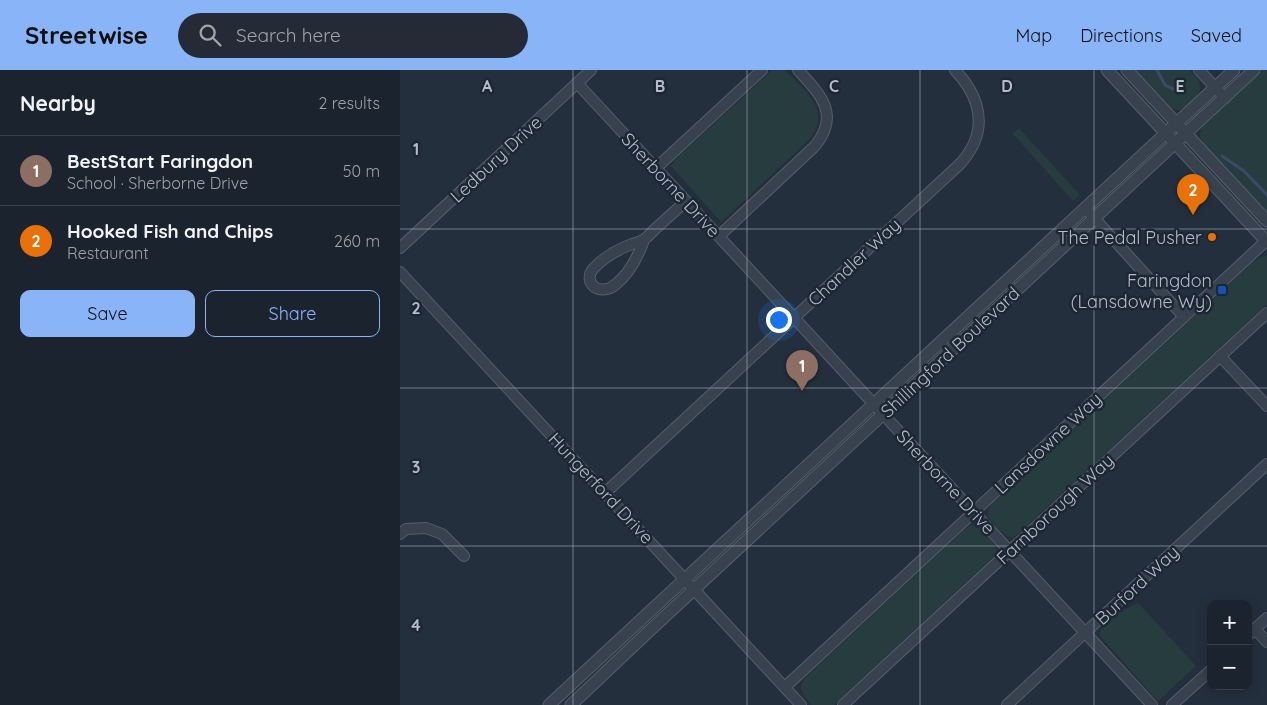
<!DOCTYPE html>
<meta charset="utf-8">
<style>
body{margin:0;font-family:Quicksand,sans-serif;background:#242b36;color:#f1f3f6}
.controls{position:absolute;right:15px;bottom:15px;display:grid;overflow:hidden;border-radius:10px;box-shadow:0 2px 12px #0003}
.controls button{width:45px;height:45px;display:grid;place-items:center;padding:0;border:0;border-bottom:1px solid #39404a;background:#1b232e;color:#f1f3f6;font:25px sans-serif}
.you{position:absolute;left:378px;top:249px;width:18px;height:18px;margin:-12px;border:4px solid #fff;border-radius:50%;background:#1a73e8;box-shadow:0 0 0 8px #1a73e833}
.badge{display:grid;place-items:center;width:32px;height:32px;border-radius:50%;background:#8ab4f8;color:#fff;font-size:16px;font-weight:700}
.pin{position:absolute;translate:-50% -41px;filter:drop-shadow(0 1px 2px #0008)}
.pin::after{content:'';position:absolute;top:26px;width:18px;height:15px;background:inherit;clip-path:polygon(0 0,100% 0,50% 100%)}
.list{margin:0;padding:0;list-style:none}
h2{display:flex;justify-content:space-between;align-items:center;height:65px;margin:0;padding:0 20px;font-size:21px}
h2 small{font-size:16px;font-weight:400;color:#a0a4aa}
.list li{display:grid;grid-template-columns:32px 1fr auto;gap:15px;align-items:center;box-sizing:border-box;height:70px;padding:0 20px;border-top:1px solid #39404a}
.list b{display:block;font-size:19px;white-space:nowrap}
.list p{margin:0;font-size:16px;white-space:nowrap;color:#a0a4aa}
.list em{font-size:16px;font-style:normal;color:#a0a4aa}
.actions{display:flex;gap:10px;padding:15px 20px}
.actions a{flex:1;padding:11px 0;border:1px solid #8ab4f8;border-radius:10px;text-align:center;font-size:18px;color:#8ab4f8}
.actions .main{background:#8ab4f8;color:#111}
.icon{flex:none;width:28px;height:28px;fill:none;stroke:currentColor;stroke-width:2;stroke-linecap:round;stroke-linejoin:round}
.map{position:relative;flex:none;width:867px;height:635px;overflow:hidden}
header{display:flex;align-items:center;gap:30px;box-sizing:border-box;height:70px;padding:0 25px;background:#8ab4f8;color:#111}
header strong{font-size:24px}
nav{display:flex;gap:28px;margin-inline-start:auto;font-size:18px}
.search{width:350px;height:45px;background:#242b36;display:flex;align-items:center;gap:12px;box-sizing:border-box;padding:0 18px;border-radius:28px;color:#a0a4aa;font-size:19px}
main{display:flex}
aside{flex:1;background:#1b232e}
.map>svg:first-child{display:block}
.green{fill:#263c3f}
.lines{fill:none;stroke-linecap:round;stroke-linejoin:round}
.stream{stroke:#394c67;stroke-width:3}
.minor-casing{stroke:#565f6c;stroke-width:12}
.tertiary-casing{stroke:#565f6c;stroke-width:13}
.minor{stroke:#38414e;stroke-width:10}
.tertiary{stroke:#38414e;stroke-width:11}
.grid{fill:none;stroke:#b4bcc9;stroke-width:1;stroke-opacity:0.55}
.food-dot{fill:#e8710a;stroke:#1d2633;stroke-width:2}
.transit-dot{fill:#1a4fb4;stroke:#1d2633;stroke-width:2}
.labels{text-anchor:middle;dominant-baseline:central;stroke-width:5;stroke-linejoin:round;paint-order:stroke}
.street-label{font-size:18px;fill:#b4bcc9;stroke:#1d2633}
.poi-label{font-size:18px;fill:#b4bcc9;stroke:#1d2633;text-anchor:end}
.grid-label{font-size:16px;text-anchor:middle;font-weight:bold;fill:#b4bcc9;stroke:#1d2633;stroke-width:5;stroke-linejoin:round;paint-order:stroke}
</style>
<header>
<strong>Streetwise</strong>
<div class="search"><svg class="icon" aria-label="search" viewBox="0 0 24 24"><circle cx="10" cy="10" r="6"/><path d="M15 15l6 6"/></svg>Search here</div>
<nav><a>Map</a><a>Directions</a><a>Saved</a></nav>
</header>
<main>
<aside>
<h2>Nearby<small>2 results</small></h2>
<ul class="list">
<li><span class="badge" style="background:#8d6e63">1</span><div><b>BestStart Faringdon</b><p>School · Sherborne Drive</p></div><em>50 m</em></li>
<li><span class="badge" style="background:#e8710a">2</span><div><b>Hooked Fish and Chips</b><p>Restaurant</p></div><em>260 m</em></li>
</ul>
<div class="actions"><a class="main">Save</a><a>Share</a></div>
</aside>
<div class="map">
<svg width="867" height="635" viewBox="0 0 867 635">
<rect width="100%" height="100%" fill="#242f3e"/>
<g class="green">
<path d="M372,0h13c20,20 48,41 24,70l-88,82 -50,-56 7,-9z"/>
<path d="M734,0h56c4,5 10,10 10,17 1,9 -12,22 -21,23 -4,0 -7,-2 -11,-4z"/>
<path d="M863,0h4v143l-65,-71c-3,-6 -2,-11 1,-16z"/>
<path d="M619,58l61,67 -7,6 -60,-67z"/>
<path d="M867,186v48l-249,230 -7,4c-7,-3 -22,-17 -23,-24 -1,-5 2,-8 5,-11l261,-242 7,-4z"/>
<path d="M572,455c9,2 23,17 25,26l-3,5 -160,149h-22c-9,-10 -16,-16 -6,-28l159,-148z"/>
<path d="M738,533l58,63 -38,35 -58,-65c-1,-16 26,-27 38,-33z"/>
</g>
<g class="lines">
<g class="stream">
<path d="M757,0l8,15 8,4"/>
<path d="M822,86l22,15 23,24"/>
</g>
<g class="minor-casing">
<g id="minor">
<path d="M799,0l26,28"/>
<path d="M177,13l575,622"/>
<path d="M256,98l106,-98"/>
<path d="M685,138l99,109"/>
<path d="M319,166l96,-90c26,-32 5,-52 -17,-76"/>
<path d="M244,170c-6,17 -15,34 -29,45 -15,12 -33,-2 -22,-16 10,-11 26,-20 39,-25 4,-1 8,-2 11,-4 4,-2 8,-7 11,-10 11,-10 21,-19 32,-29"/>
<path d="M0,178l191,-178"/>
<path d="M0,202l401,433"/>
<path d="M820,286l47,50"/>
<path d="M205,423l356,-330c5,-6 10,-13 13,-20 12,-27 0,-53 -19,-73"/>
<path d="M0,464l6,-5 20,-1 16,6 22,22"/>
<path d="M855,559l12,13"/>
<path d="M848,565l19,-17"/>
<path d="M385,617l482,-447"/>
<path d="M443,635l424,-392"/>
<path d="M607,635l260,-241"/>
<path d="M772,635l39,-35"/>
</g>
</g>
<g class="tertiary-casing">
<g id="tertiary">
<path d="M707,0l160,172"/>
<path d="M727,0l140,151"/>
<path d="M149,635l685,-635"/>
<path d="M171,635l75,-71 608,-564"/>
</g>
</g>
<use href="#minor" class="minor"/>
<use href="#tertiary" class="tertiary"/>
</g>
<path class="grid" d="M173,0v635M347,0v635M520,0v635M694,0v635M0,159h867M0,318h867M0,476h867"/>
<circle class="food-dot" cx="812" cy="167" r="5"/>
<rect class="transit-dot" x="817" y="215" width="10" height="10" rx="2.5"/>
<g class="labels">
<g class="street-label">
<text transform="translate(96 89) rotate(-43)">Ledbury Drive</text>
<text transform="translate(271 115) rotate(47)">Sherborne Drive</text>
<text transform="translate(454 192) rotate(-43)">Chandler Way</text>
<text transform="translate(550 282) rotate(-43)">Shillingford Boulevard</text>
<text transform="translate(648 373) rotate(-43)">Lansdowne Way</text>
<text transform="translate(546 412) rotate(47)">Sherborne Drive</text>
<text transform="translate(201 418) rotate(47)">Hungerford Drive</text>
<text transform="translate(655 439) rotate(-43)">Farnborough Way</text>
<text transform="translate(737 515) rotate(-43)">Burford Way</text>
</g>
<g class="poi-label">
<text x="802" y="167">The Pedal Pusher</text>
<text x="812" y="210">Faringdon<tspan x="812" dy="21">(Lansdowne Wy)</tspan></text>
</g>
</g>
<g class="grid-label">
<text x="87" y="22">A</text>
<text x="260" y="22">B</text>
<text x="434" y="22">C</text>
<text x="607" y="22">D</text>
<text x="780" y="22">E</text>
<text x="16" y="85">1</text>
<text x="16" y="244">2</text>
<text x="16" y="403">3</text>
<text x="16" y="561">4</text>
</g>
</svg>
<div class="controls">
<button>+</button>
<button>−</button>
</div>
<div class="you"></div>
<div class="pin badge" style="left:402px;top:321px;background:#8d6e63">1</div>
<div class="pin badge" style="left:793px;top:145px;background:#e8710a">2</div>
</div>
</main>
